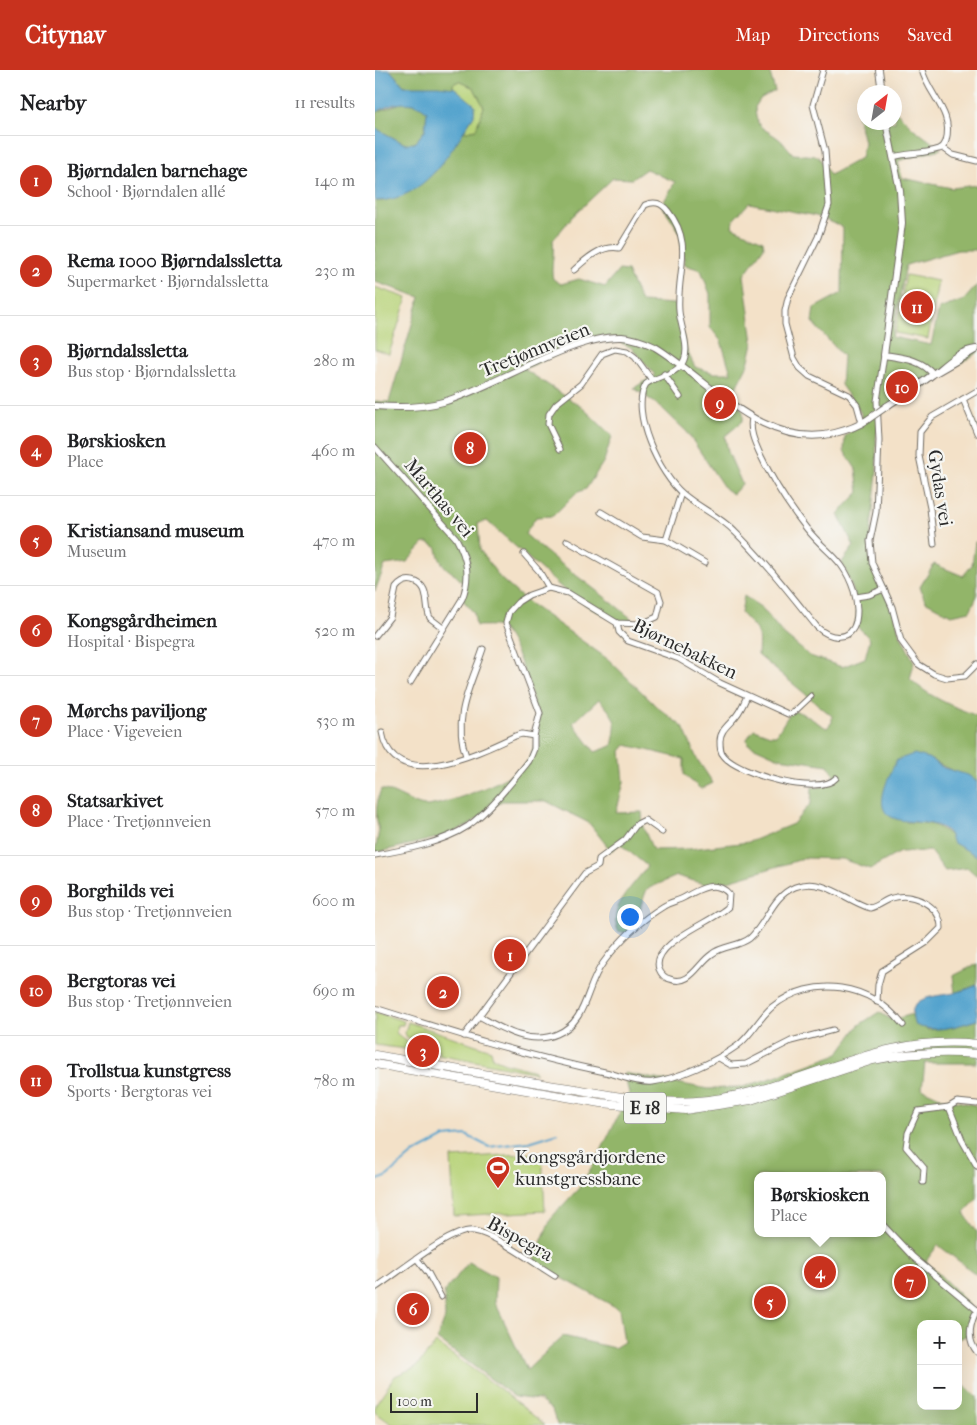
<!DOCTYPE html>
<meta charset="utf-8">
<style>
body{margin:0;font-family:"IM FELL French Canon",serif;background:#f6f6f6;color:#202124}
.controls{position:absolute;right:15px;bottom:15px;display:grid;overflow:hidden;border-radius:10px;box-shadow:0 5px 20px #0002}
.controls button{width:45px;height:45px;display:grid;place-items:center;padding:0;border:0;border-bottom:1px solid #e0e0e0;background:#fff;color:#202124;font:25px sans-serif}
.compass{position:absolute;left:482px;top:15px;width:45px;height:45px;border-radius:50%;background:#fff;box-shadow:0 5px 20px #0002;rotate:31deg}
.scale{position:absolute;left:15px;bottom:12px;width:88px;box-sizing:border-box;padding-left:5px;border:2px solid #2b2b2b;border-top:0;font-size:14px;line-height:18px;white-space:nowrap;color:#2b2b2b;-webkit-text-stroke:4px #f6f6f2;paint-order:stroke}
.you{position:absolute;left:254px;top:846px;width:18px;height:18px;margin:-12px;border:4px solid #fff;border-radius:50%;background:#1a73e8;box-shadow:0 0 0 8px #1a73e833}
.badge{display:grid;place-items:center;width:32px;height:32px;border-radius:50%;background:#c8321e;color:#fff;font-size:16px;font-weight:700}
.pin{position:absolute;translate:-50% -50%;border:2px solid #fff;box-shadow:0 1px 5px #0006}
.popup{position:absolute;left:379px;top:1102px;width:132px;height:65px;box-sizing:border-box;display:grid;place-content:center;border-radius:10px;background:#fff;filter:drop-shadow(0 1px 4px #0005);font-size:16px;white-space:nowrap;color:#757577}
.popup b{font-size:19px;color:#202124}
.popup::after{content:'';position:absolute;left:50%;top:100%;margin-left:-10px;border:10px solid transparent;border-top-color:#fff}
.list{margin:0;padding:0;list-style:none}
h2{display:flex;justify-content:space-between;align-items:center;height:65px;margin:0;padding:0 20px;font-size:21px}
h2 small{font-size:16px;font-weight:400;color:#757577}
.list li{display:grid;grid-template-columns:32px 1fr auto;gap:15px;align-items:center;box-sizing:border-box;height:90px;padding:0 20px;border-top:1px solid #e0e0e0}
.list b{display:block;font-size:19px;white-space:nowrap}
.list p{margin:0;font-size:16px;white-space:nowrap;color:#757577}
.list em{font-size:16px;font-style:normal;color:#757577}
.map{position:relative;flex:none;width:602px;height:1355px;overflow:hidden}
header{display:flex;align-items:center;gap:30px;box-sizing:border-box;height:70px;padding:0 25px;background:#c8321e;color:#fff}
header strong{font-size:24px}
nav{display:flex;gap:28px;margin-inline-start:auto;font-size:18px}
main{display:flex}
aside{flex:1;background:#fff}
.map>svg:first-child{display:block}
.green{fill:#b8d379;stroke:#727f52}
.forest{fill:#92b569;stroke:#5e704a;fill-rule:evenodd}
.water{fill:#53a3cd;stroke:#3f677c}
.lines{fill:none;stroke-linecap:round;stroke-linejoin:round}
.stream{stroke:#53a3cd;stroke-width:2}
.minor-casing{stroke:#716b62;stroke-width:7}
.tertiary-casing{stroke:#716b62;stroke-width:8}
.trunk-casing{stroke:#716b62;stroke-width:9}
.minor{stroke:#fff;stroke-width:5}
.tertiary{stroke:#fff;stroke-width:6}
.trunk{stroke:#fff;stroke-width:8}
.tertiary-bridge-casing{stroke:#716b62;stroke-width:8;stroke-linecap:butt}
.tertiary-bridge{stroke:#fff;stroke-width:6}
.labels{text-anchor:middle;dominant-baseline:central;stroke-width:4.5;stroke-linejoin:round;paint-order:stroke}
.shield{fill:#f6f6f2;stroke:#686867;stroke-width:1}
.shield-label{font-size:18px;font-weight:bold;fill:#2b2b2b}
.street-label{font-size:19px;fill:#2b2b2b;stroke:#f6f6f2}
.poi-label{font-size:19px;fill:#2b2b2b;stroke:#f6f6f2;text-anchor:start}
</style>
<header>
<strong>Citynav</strong>
<nav><a>Map</a><a>Directions</a><a>Saved</a></nav>
</header>
<main>
<aside>
<h2>Nearby<small>11 results</small></h2>
<ul class="list">
<li><span class="badge">1</span><div><b>Bjørndalen barnehage</b><p>School · Bjørndalen allé</p></div><em>140 m</em></li>
<li><span class="badge">2</span><div><b>Rema 1000 Bjørndalssletta</b><p>Supermarket · Bjørndalssletta</p></div><em>230 m</em></li>
<li><span class="badge">3</span><div><b>Bjørndalssletta</b><p>Bus stop · Bjørndalssletta</p></div><em>280 m</em></li>
<li><span class="badge">4</span><div><b>Børskiosken</b><p>Place</p></div><em>460 m</em></li>
<li><span class="badge">5</span><div><b>Kristiansand museum</b><p>Museum</p></div><em>470 m</em></li>
<li><span class="badge">6</span><div><b>Kongsgårdheimen</b><p>Hospital · Bispegra</p></div><em>520 m</em></li>
<li><span class="badge">7</span><div><b>Mørchs paviljong</b><p>Place · Vigeveien</p></div><em>530 m</em></li>
<li><span class="badge">8</span><div><b>Statsarkivet</b><p>Place · Tretjønnveien</p></div><em>570 m</em></li>
<li><span class="badge">9</span><div><b>Borghilds vei</b><p>Bus stop · Tretjønnveien</p></div><em>600 m</em></li>
<li><span class="badge">10</span><div><b>Bergtoras vei</b><p>Bus stop · Tretjønnveien</p></div><em>690 m</em></li>
<li><span class="badge">11</span><div><b>Trollstua kunstgress</b><p>Sports · Bergtoras vei</p></div><em>780 m</em></li>
</ul>
</aside>
<div class="map">
<svg width="602" height="1355" viewBox="0 0 602 1355">
<rect width="100%" height="100%" fill="#f6f6f2"/>
<filter id="ink" filterUnits="userSpaceOnUse"><feTurbulence type="fractalNoise" baseFrequency=".02" numOctaves="2"/><feDisplacementMap in="SourceGraphic" scale="10" xChannelSelector="R" yChannelSelector="G"/><feConvolveMatrix kernelMatrix="1 2 1 2 8 2 1 2 1" color-interpolation-filters="sRGB"/></filter>
<filter id="wash" filterUnits="userSpaceOnUse"><feTurbulence type="fractalNoise" baseFrequency=".0096" numOctaves="4" result="noise"/><feDisplacementMap in="SourceGraphic" scale="20" xChannelSelector="R" yChannelSelector="G"/><feGaussianBlur stdDeviation="1.12" result="paint"/><feColorMatrix in="noise" values="0 0 0 0 0 0 0 0 0 0 0 0 0 0 0 0 0 1.4 0 .05"/><feComposite in="paint" operator="in"/></filter>
<g filter="url(#wash)">
<rect width="100%" height="100%" fill="#f3e1c8"/>
<g class="green">
<path d="M84,11l15,7 10,19 -8,22 -13,3 11,-17 -21,-27v-4z"/>
<path d="M531,205l32,6 -10,58 -33,-6z"/>
<path d="M0,217l32,11 -18,56 -14,-5z"/>
<path d="M0,942l29,9 -1,4h-5l-2,8 14,11 11,3 -1,4 -45,-6z"/>
<path d="M33,952l83,28 2,8 12,5 30,8 2,2 -99,-19 1,-3 -7,-1 -3,-5 -22,-7 -2,-5z"/>
<path d="M167,1083l3,58 -91,5 -3,-58z"/>
<path d="M61,1273l63,45 46,37h-152l-18,-13v-7l20,-29 21,-9z"/>
</g>
<g class="forest">
<path d="M15,0h379l6,21 -14,7 -6,9c1,24 9,20 24,32 5,4 10,10 14,15l25,2 12,19 31,-17 3,-16 -8,-33 8,-5 1,18h30v-12l19,19 27,20 -43,12 4,17 50,10 25,-3v65h-19l-52,15 -14,72 39,8 8,-36 25,-9 13,-15v68l-97,61 -4,24 1,34 -7,67 2,30 19,29 8,34 15,30 -4,17c19,18 42,27 67,37v66c-16,-9 -33,-14 -49,-24l-22,64c44,-1 39,17 71,34v20l-9,-8 -23,3 -15,-20 -30,1 -30,17 -28,-10 -36,-1 -95,28 -34,-10 -30,13 -6,16 -2,21 -8,8 -13,-3c-10,-27 16,-44 29,-65l-27,-22 -9,7 -22,-28 -43,-22h-44l-35,25 -26,11 -66,16 4,-23c-4,-12 -3,-28 2,-41 13,2 36,18 45,17 20,-1 93,-28 102,-46 4,-7 9,-20 10,-28 2,-18 -23,-99 -39,-105 -6,-2 -16,-1 -23,-1l-2,-13 -11,-13v-17c-12,-15 -23,-13 -26,-35l-8,-5h-5l-17,19 -22,3 -10,26v-190l14,1 31,-105 -45,-15v-81h9l52,-30 27,-39 13,-3 8,-22 -10,-19 -15,-7 -6,3v4l-49,-2zM271,99l29,13 -13,23 17,26 6,34 16,5 9,24v33l11,14 10,32h-17l-19,-6 -9,-18 -11,-45 -34,-2 -14,-31 -8,-1 -14,17 -26,-8 -18,5 -8,-5c-3,-10 2,-26 0,-39l19,-23 41,-39 19,1zM374,133l67,13 27,11 -1,66 -28,15 -2,14 31,34 -2,29 20,28v10l-16,13 -1,15 12,18 3,23 -21,22 16,32 -12,16c7,19 20,42 13,62l15,15 -5,19 -23,9 -32,-11 -27,-22 -21,-26 -18,-12 -3,17c16,20 19,12 17,42l74,61v6l-5,6c-8,-3 -28,-20 -35,-16 -6,5 -11,17 -16,23h-6l-16,-6 -7,10 1,5 31,14 49,7 6,9c-4,12 -10,14 -22,13l-1,16 -18,21 -44,18 -60,7 -36,1 -10,-23 -1,-15 -26,1 8,-31 -3,-31 5,-6 58,14v16l17,14 12,-6 -16,-24 -14,-32 -26,-20 -48,-47 -83,-59 -26,-23 -20,-28 -2,-27 9,-2 76,68 29,20 31,14 9,-4c-35,-30 -73,-54 -107,-85l11,-17 17,-1 23,-23 10,-4 18,-28 8,-25 -29,-28 -59,-39 64,-28 21,-4 23,11 23,27 -21,13 28,20 25,24 38,57 8,5 9,-10 -14,-32 -3,-16 18,-15v-9l-11,-17 16,-31 5,-21 -9,-68 20,-28 -1,-6 -31,-14 2,-8zM224,629c17,20 19,21 13,47l-17,6 -22,-29z"/>
<path d="M26,33l19,1 7,8 -2,18 -10,13 -10,1 -30,-16 2,-16z"/>
<path d="M600,472h2v54l-7,15 -19,4 -26,-14 -5,-14 14,-23 29,12 9,-11z"/>
<path d="M602,894v21l-22,8 -2,-17z"/>
<path d="M504,942l13,8 21,-6 -1,3 16,13 25,-3 24,-7v43h-52l-3,26 20,9 33,7 2,5v89l-13,14 13,19v43l-39,-30 -12,16 39,39 9,15 -7,20 -9,5v-16h-37v82h37v-25l19,16v28h-420l-5,-15 -13,-10 -24,-3 -78,-58 8,-21 -1,-26 25,-30 27,15 -1,25 32,68 36,-34 51,12 10,-6 -5,-33 -86,-47 18,-44 28,-30 20,-33 30,-62 -5,-20 84,16 35,-2 32,-10 63,-23 21,-29zM382,1106h126v57h-126z"/>
</g>
<g class="water">
<path d="M0,0h15l14,16h34l17,2 20,17 -1,10c-24,37 -48,86 -99,86v-73l30,16 10,-1 10,-13 2,-18c-13,-14 -38,-10 -52,2z"/>
<path d="M539,684l14,4 16,10 24,7 9,7v74l-25,-14c-7,-43 -106,13 -55,-82z"/>
<path d="M602,915v35c-21,6 -40,14 -62,5 -12,-30 21,-28 39,-32 8,-2 16,-5 23,-8z"/>
</g>
<g class="lines">
<path class="stream" d="M0,1111l11,-4 27,-23 32,-17 21,-2 23,12 40,-5 29,-9"/>
</g>
</g>
<g filter="url(#ink)">
<g class="lines">
<g class="minor-casing">
<g id="minor">
<path d="M448,0l-10,35 12,46 4,54 -11,32 -30,61 -3,13v13l9,34 6,10 9,8 40,19 8,10 5,18"/>
<path d="M568,78l10,7 24,6"/>
<path d="M518,87c15,-4 31,-3 46,-8 5,-1 5,-4 7,-8 8,-29 -17,-45 -24,-71"/>
<path d="M199,200c12,-11 27,-25 45,-22l26,-43c9,-4 16,-3 23,6 27,34 8,61 11,100 1,14 11,36 5,49 -6,15 -26,15 -38,24 -17,28 14,91 37,110 16,14 37,22 52,38 30,29 56,63 82,95 13,12 34,15 39,-6 2,-10 1,-20 -2,-30 -11,-34 -27,-37 -47,-62 -19,-24 -34,-47 -47,-75 -5,-11 -11,-23 -8,-36"/>
<path d="M509,285l-7,46 2,39 -3,72 -6,29 2,22 20,44 9,34 17,23 16,10 13,4 18,-2 12,-12"/>
<path d="M289,304l16,23"/>
<path d="M588,329l14,34"/>
<path d="M0,377l81,91c11,20 15,39 6,61l-52,84"/>
<path d="M185,379l-12,-25 1,-10 7,-10 25,-20 21,-30 13,-5 12,2 8,6 17,23"/>
<path d="M226,442l41,25 24,3 15,-47"/>
<path d="M291,470l39,23"/>
<path d="M559,474l-4,-36 -11,-52 1,-24 12,-15 45,-26"/>
<path d="M149,484l15,17 10,17"/>
<path d="M481,527l13,-2 15,-6"/>
<path d="M242,553l2,9 9,9 51,18 41,24 68,31 5,-1 18,-17"/>
<path d="M0,566l15,-19 6,-29c4,-5 10,-9 17,-7 18,4 11,25 17,37l13,10"/>
<path d="M372,626c-3,7 -6,14 -11,20 -7,9 -16,14 -16,25 0,6 0,11 4,15 14,18 96,41 112,22"/>
<path d="M7,662c11,64 99,20 133,4l7,-2 12,2"/>
<path d="M91,686c-14,-39 5,-71 17,-107"/>
<path d="M0,785c30,-5 67,-12 93,-29 21,-15 44,-44 61,-65l5,-12v-13l6,-23 -34,-90 3,-11 9,-10 11,-7 20,-7 19,5 49,30 24,1 16,-7 4,-16 -3,-9 -91,-51"/>
<path d="M0,938c76,24 152,48 230,64 14,3 34,12 48,10 26,-4 63,-21 84,-36 14,-10 22,-28 35,-39 41,-33 99,-24 131,18"/>
<path d="M104,946c23,13 51,30 78,18 31,-13 28,-47 46,-71 16,-22 38,-43 61,-57 6,-4 14,-5 21,-9 14,-8 31,-18 44,-3l-1,13c-15,15 -78,36 -69,62 2,5 6,9 11,10 20,8 28,-16 42,-25 11,-9 27,-7 38,-16 17,-15 22,-42 45,-51 28,-11 51,14 75,21 9,-2 14,-8 22,-10 20,-6 49,7 49,30l-15,15 -44,28 -4,14 -1,17"/>
<path d="M89,966l121,-163 13,-7 1,-7 26,-19 12,-16 8,-4 17,12"/>
<path d="M344,988l12,7 15,-1 45,-23 42,-11"/>
<path d="M602,1034l-20,-2 -8,5 14,35 14,24"/>
<path d="M548,1112l1,-14 -18,-21 2,-14 10,-22 31,-4"/>
<path d="M508,1155l30,32 64,53"/>
<path d="M42,1189l11,14 13,24"/>
<path d="M0,1218c21,-13 77,-61 99,-57 21,3 61,33 81,45"/>
<path d="M600,1244c-6,13 -7,27 2,38"/>
</g>
</g>
<g class="tertiary-casing">
<g id="tertiary">
<path d="M504,0l3,22"/>
<path d="M511,52l14,69 2,32 -18,132c18,3 37,4 49,19"/>
<path d="M562,302l38,-22"/>
<path d="M0,336c23,2 46,2 68,-4 52,-15 128,-67 179,-65 12,1 23,5 33,10 54,33 110,104 180,86 12,-3 22,-6 32,-13"/>
<path d="M512,336c15,-10 31,-20 45,-31 13,-10 26,-24 44,-26"/>
</g>
</g>
<g class="trunk-casing">
<g id="trunk">
<path d="M0,985c65,11 129,23 194,33 46,8 92,18 139,12 95,-11 167,-67 269,-56"/>
<path d="M0,994l226,39 84,7 66,-10 122,-40c35,-7 68,-9 104,-6"/>
</g>
</g>
<use href="#minor" class="minor"/>
<use href="#tertiary" class="tertiary"/>
<use href="#trunk" class="trunk"/>
<g class="tertiary-bridge-casing">
<path id="tertiary-bridge" d="M492,350l20,-14"/>
</g>
<use href="#tertiary-bridge" class="tertiary-bridge"/>
</g>
</g>
<defs>
<g id="stadium-pin" transform="scale(1.25)"><path d="M0 17L-7.5 6A9.5 9.5 0 1 1 7.5 6Z" fill="#c8321e" stroke="#f6f6f2"/><path d="M0-5a6.5 5 0 1 0 0 10a6.5 5 0 1 0 0-10ZM-3.5-1.8h7v3.6h-7Z" fill="#fff"/></g>
</defs>
<g fill-rule="evenodd">
<use href="#stadium-pin" x="123" y="1098"/>
</g>
<g class="labels">
<rect class="shield" x="249" y="1022.5" width="42" height="31" rx="4"/>
<g class="shield-label">
<text x="270" y="1038">E 18</text>
</g>
<g class="street-label">
<text transform="translate(160 280) rotate(-22)">Tretjønnveien</text>
<text transform="translate(565 418) rotate(81)">Gydas vei</text>
<text transform="translate(64 428) rotate(50)">Marthas vei</text>
<text transform="translate(310 579) rotate(26)">Bjørnebakken</text>
<text transform="translate(145 1169) rotate(29)">Bispegra</text>
</g>
<g class="poi-label">
<text x="140" y="1087">Kongsgårdjordene<tspan x="140" dy="22">kunstgressbane</tspan></text>
</g>
</g>
</svg>
<div class="controls">
<button>+</button>
<button>−</button>
</div>
<svg class="compass" viewBox="-18 -18 36 36"><path d="M0-13l5 13h-10z" fill="#e53935"/><path d="M0 13l5-13h-10z" fill="#757577"/></svg>
<div class="scale">100 m</div>
<div class="you"></div>
<div class="pin badge" style="left:135px;top:885px">1</div>
<div class="pin badge" style="left:68px;top:922px">2</div>
<div class="pin badge" style="left:48px;top:981px">3</div>
<div class="pin badge" style="left:445px;top:1202px">4</div>
<div class="popup"><b>Børskiosken</b>Place</div>
<div class="pin badge" style="left:395px;top:1232px">5</div>
<div class="pin badge" style="left:38px;top:1239px">6</div>
<div class="pin badge" style="left:535px;top:1212px">7</div>
<div class="pin badge" style="left:95px;top:378px">8</div>
<div class="pin badge" style="left:345px;top:333px">9</div>
<div class="pin badge" style="left:527px;top:317px">10</div>
<div class="pin badge" style="left:542px;top:237px">11</div>
</div>
</main>
